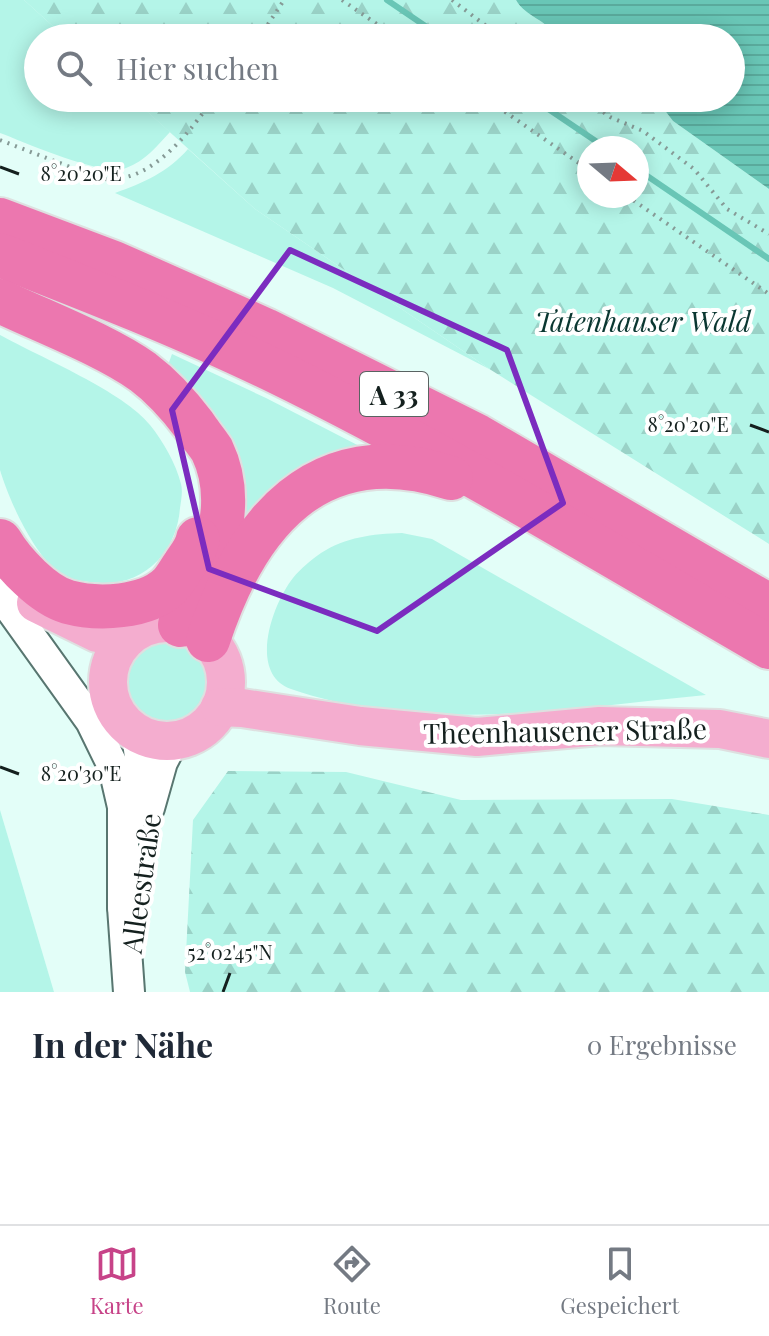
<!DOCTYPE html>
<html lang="de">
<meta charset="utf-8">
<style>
body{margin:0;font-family:"Playfair Display",serif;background:#f2f2f3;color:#1f2937}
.compass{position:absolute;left:577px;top:136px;width:72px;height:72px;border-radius:50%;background:#fff;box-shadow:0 4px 20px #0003;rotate:109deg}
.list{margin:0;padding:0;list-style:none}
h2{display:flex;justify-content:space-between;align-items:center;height:104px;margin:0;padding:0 32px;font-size:34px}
h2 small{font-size:26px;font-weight:400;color:#747a83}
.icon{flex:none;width:44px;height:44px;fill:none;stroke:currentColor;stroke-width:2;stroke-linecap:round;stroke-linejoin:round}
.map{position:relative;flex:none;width:769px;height:992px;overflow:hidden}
.search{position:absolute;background:#fff;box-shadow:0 4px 20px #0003;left:24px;right:24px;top:24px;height:88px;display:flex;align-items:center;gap:20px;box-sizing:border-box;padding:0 28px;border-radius:44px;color:#747a83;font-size:30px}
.sheet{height:232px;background:#fff}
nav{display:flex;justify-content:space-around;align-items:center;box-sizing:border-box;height:112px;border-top:2px solid #e0e1e3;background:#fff;font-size:22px;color:#747a83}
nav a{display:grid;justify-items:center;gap:4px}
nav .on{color:#c74388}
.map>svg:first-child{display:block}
.green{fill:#b4f5e8}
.forest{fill:url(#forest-firs);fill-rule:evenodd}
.water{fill:url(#water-rules)}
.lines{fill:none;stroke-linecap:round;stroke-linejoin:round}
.stream{stroke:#69c6b6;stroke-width:6}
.minor-casing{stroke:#587670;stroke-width:34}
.major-casing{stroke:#dee0e0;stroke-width:42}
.highway-casing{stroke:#dee0e0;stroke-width:48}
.path{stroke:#869a96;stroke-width:4;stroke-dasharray:2 6;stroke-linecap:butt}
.minor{stroke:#fff;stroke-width:30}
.major{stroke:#f4adcf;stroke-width:38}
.highway{stroke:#ec77af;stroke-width:44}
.marked{fill:none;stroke:#7b2cbf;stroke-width:6;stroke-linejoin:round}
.ticks{fill:none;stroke:#14201e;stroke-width:3}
.labels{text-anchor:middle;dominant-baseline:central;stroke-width:8;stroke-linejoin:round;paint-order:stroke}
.shield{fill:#fff;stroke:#5a6362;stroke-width:2}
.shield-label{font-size:26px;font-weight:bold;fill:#14201e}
.park-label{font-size:28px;font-style:italic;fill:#0a3731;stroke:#fff}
.street-label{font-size:28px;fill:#14201e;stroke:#fff}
.ticks-label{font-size:20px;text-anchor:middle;fill:#14201e;stroke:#fff;stroke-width:8;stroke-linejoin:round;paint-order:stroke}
</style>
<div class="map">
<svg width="769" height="992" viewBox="0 0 769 992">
<defs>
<pattern id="forest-firs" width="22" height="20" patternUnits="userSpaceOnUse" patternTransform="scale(2)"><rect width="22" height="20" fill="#b4f5e8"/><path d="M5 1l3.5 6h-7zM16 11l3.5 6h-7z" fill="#9ad2c7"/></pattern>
<pattern id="water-rules" width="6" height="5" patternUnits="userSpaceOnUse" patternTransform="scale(2)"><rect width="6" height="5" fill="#69c6b6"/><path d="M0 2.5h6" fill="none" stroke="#5aaa9c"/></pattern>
</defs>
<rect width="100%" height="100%" fill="#e3fef8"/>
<g class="green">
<path d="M0,0h24l42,38h-28v60h94l38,34c-13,14 -25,29 -44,36 -24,9 -99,-25 -126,-35z"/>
<path d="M188,149l67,60 236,161 -158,-82 -218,-95c28,-10 53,-21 73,-44z"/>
<path d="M0,335c40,22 124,57 150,90 13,16 26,39 31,59 2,7 0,17 -1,24 -3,43 -35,77 -78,75 -13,-1 -31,-2 -41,-9 -27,-18 -52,-74 -61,-104z"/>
<path d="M172,354l94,44 103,53 -125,75 -76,-161z"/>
<path d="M402,533l30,6 274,156c-137,13 -281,40 -415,-6 -44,-16 -18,-86 2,-111 7,-9 19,-19 28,-25 25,-16 51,-19 81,-20z"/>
<circle cx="166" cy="683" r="41"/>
<path d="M0,810l54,182h-54z"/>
</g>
<g class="forest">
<path d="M24,0h492c9,17 33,20 40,38h-490z"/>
<path d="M132,98h507l24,10 10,13 96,68v355l-278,-174 -236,-161zM589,148h48v48h-48z"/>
<path d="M228,771l118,1 115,28 211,-1 97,16v177h-579l-5,-20 8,-152z"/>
</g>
<path class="water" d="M516,0h253v189l-96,-68 -10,-13 -24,-10h92v-60h-175c-7,-18 -31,-21 -40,-38z"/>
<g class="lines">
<g class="stream">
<path d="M387,0l56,38"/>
<path d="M532,98l74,50"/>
<path d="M637,169l132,90"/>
</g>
<g class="minor-casing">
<g id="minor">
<path d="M0,594l91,127 23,47 9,39v100"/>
<path d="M149,808l13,-46 11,-21"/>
<path d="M133,815l7,-58 -3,-23"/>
<path d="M125,886l-2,21 6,85"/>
</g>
</g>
<g class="major-casing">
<g id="major">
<path d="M36,603l61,30 29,6"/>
<circle cx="167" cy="682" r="59"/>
<path d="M220,707l22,1 118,18 117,11 123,-11 120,3 49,10"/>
</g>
</g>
<g class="highway-casing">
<g id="highway">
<path d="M0,220l114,43 151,67 212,106 292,170"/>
<path d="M0,255c92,36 184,72 273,115 170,83 332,182 496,277"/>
<path d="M0,301c44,21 105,44 143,71 20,15 36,33 51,53 5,8 13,17 18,25 28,58 -2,125 -32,175"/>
<path d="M0,541c13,22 43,54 68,61 30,8 78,6 101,-16 6,-6 10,-14 15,-21 6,-9 12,-16 14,-26"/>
<path d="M208,640c38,-116 109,-206 243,-162"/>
</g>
</g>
<g class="path">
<path d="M342,0l55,38"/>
<path d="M452,0l50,38"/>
<path d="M259,38l25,-38"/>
<path d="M485,98l104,72"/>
<path d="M584,98l26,19 33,14 51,38 33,40 42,25"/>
<path d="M0,140c25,10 50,19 75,29 9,3 20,9 29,10 49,4 85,-47 110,-81"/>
<path d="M627,196l142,98"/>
</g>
<use href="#minor" class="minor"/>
<use href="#major" class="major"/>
<use href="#highway" class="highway"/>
</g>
<path class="marked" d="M290,250l217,100 56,153 -186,128 -168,-62 -37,-159z"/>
<path class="ticks" d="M0,167l19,7M750,425l19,7M0,767l19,7M223,992l7,-19"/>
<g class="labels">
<rect class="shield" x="360" y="372" width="68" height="44" rx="6"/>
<g class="shield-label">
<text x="394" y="394">A 33</text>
</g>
<g class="park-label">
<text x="643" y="320">Tatenhauser Wald</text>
</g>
<g class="street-label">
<text transform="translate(565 730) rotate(-1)">Theenhausener Straße</text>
<text transform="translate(140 883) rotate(-82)">Alleestraße</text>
</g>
</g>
<g class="ticks-label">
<text x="81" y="181">8°20'20"E</text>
<text x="688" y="432">8°20'20"E</text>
<text x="81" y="781">8°20'30"E</text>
<text x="230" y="960">52°02'45"N</text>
</g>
</svg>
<svg class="compass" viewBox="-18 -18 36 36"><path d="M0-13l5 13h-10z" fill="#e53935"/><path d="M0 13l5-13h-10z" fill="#747a83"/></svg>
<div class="search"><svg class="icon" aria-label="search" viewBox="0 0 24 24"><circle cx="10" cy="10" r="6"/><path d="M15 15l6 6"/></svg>Hier suchen</div>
</div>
<section class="sheet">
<h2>In der Nähe<small>0 Ergebnisse</small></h2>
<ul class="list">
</ul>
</section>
<nav>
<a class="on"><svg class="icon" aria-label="map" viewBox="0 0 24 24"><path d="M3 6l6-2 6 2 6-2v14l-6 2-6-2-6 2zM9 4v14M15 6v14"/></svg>Karte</a>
<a><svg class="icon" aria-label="directions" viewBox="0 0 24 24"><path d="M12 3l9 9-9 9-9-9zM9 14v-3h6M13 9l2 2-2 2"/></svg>Route</a>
<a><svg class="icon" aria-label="saved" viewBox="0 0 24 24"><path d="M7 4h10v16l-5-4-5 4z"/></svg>Gespeichert</a>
</nav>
